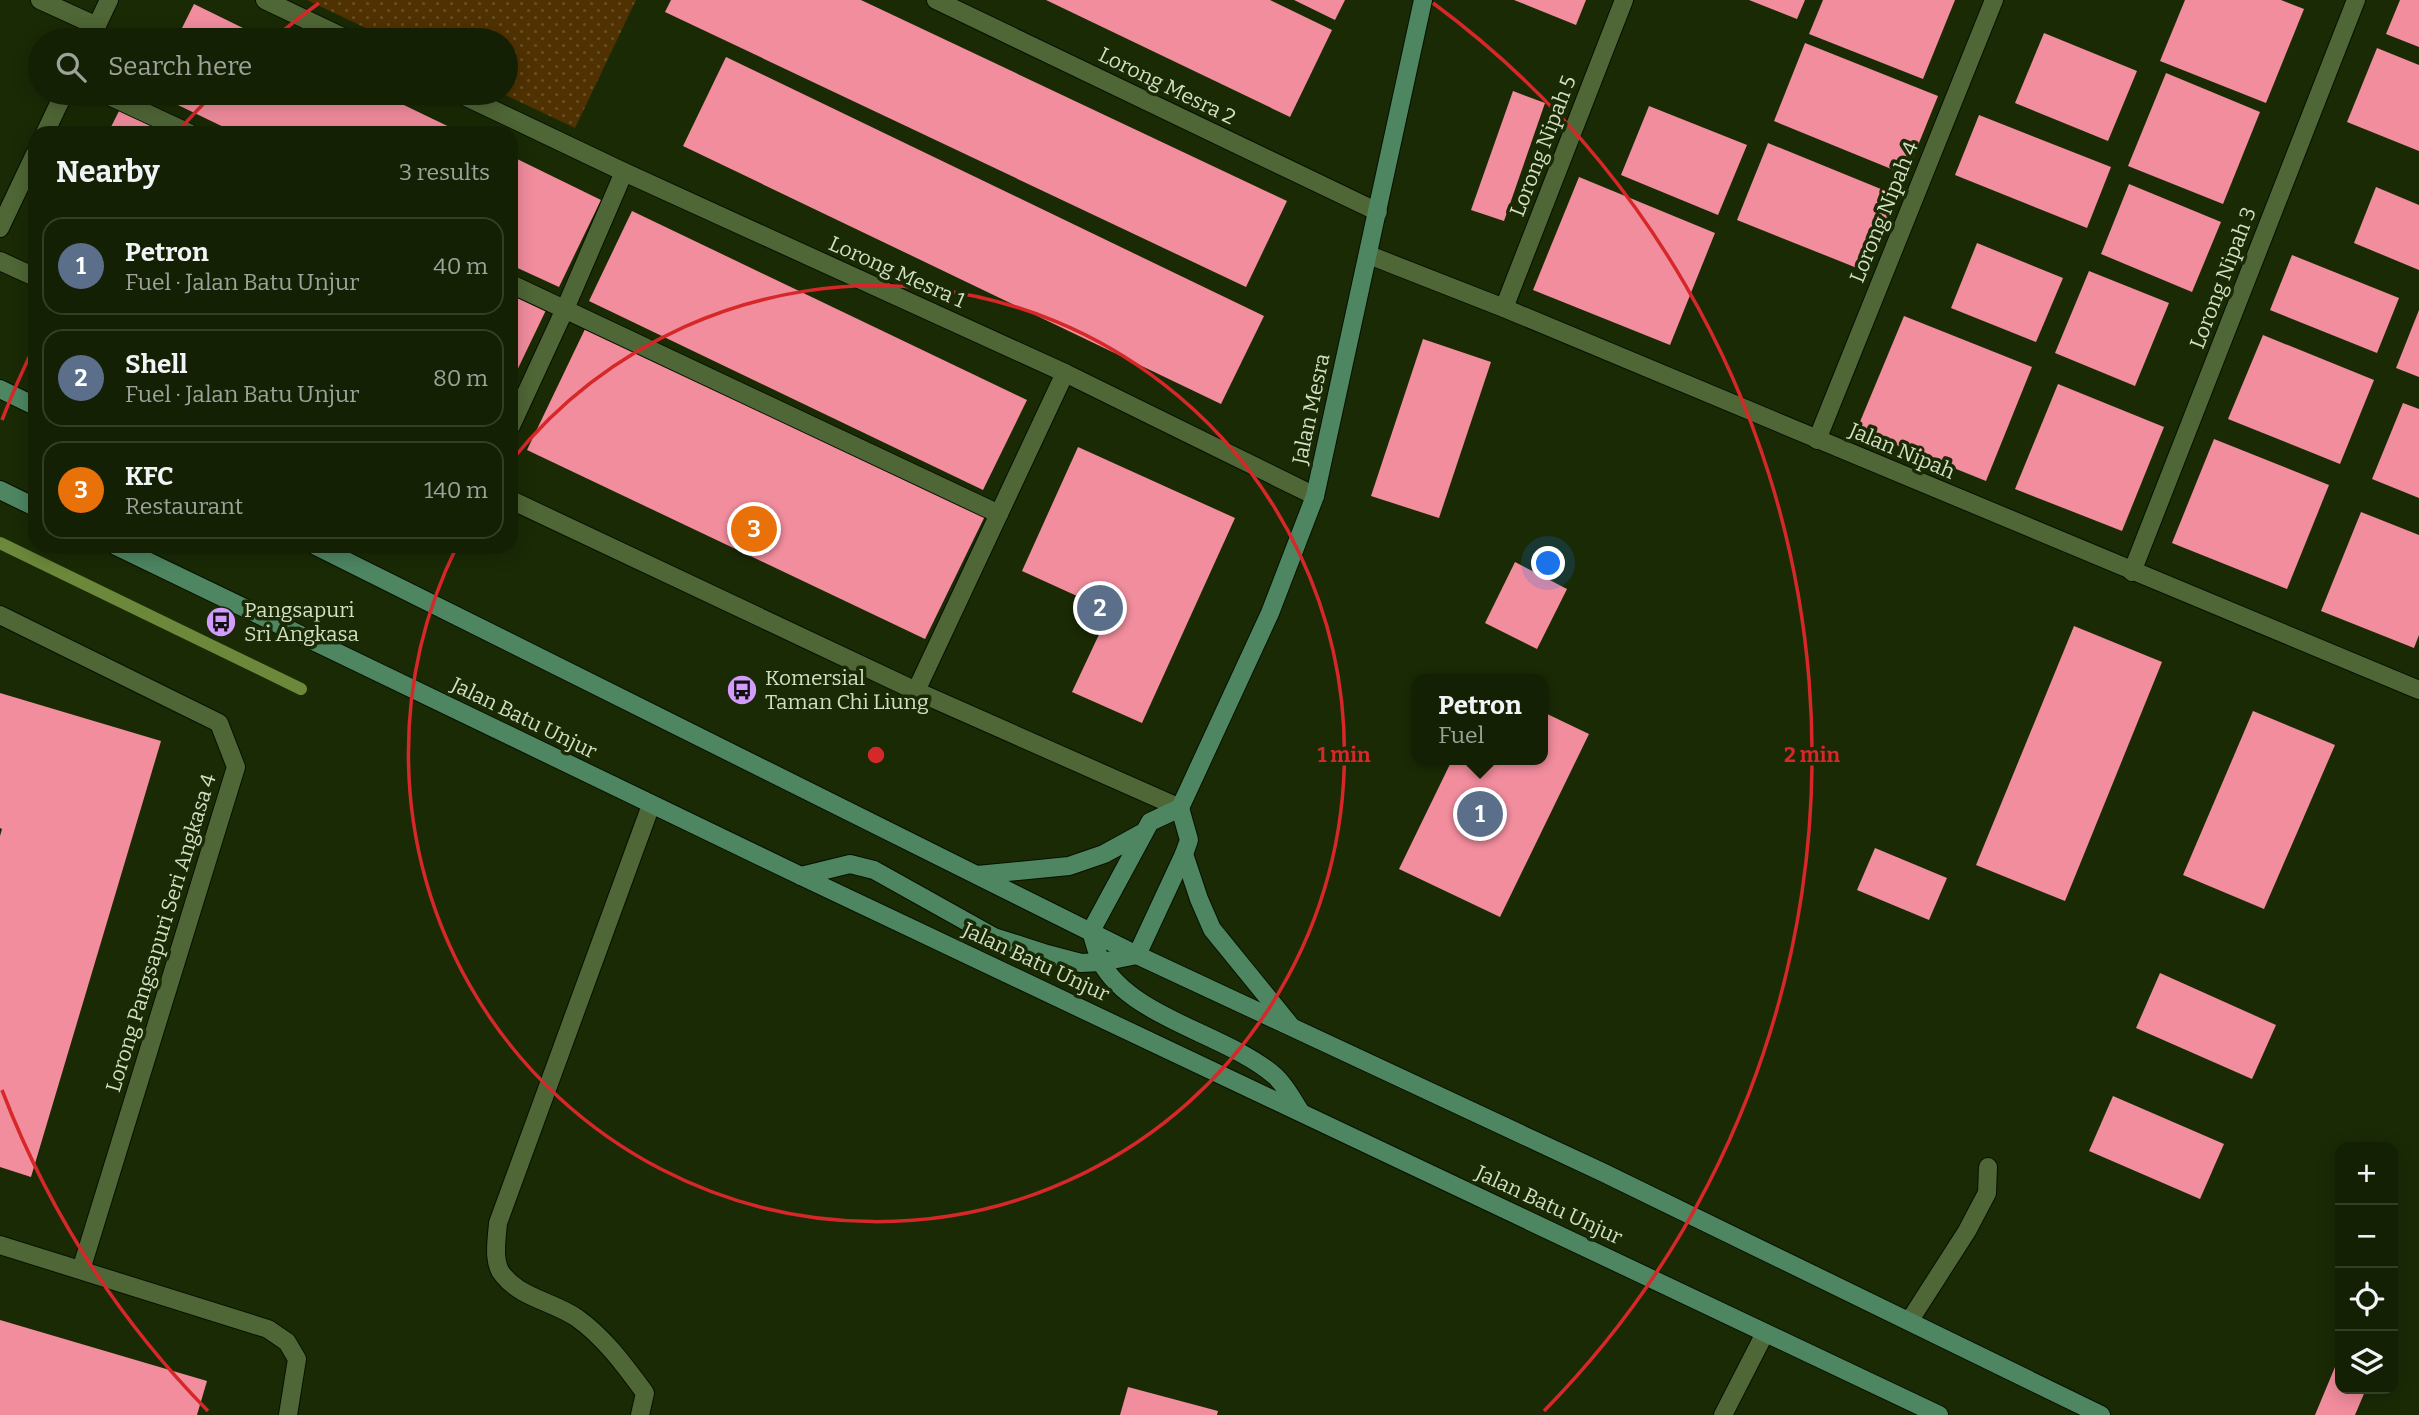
<!DOCTYPE html>
<meta charset="utf-8">
<style>
body{margin:0;font-family:Bitter,serif;background:#212d13;color:#f1f3f6}
.controls{position:absolute;right:21px;bottom:21px;display:grid;overflow:hidden;border-radius:14px;box-shadow:0 4px 18px #0003}
.controls button{width:63px;height:63px;display:grid;place-items:center;padding:0;border:0;border-bottom:2px solid #333e26;background:#142004;color:#f1f3f6;font:35px sans-serif}
.you{position:absolute;left:1549px;top:564px;width:24px;height:24px;margin:-18px;border:5px solid #fff;border-radius:50%;background:#1a73e8;box-shadow:0 0 0 10px #1a73e833}
.badge{display:grid;place-items:center;width:46px;height:46px;border-radius:50%;background:#8c9099;color:#fff;font-size:23px;font-weight:700}
.pin{position:absolute;translate:-50% -50%;border:4px solid #fff;box-shadow:0 2px 7px #0006}
.popup{position:absolute;left:1412px;top:674px;width:136px;height:91px;box-sizing:border-box;display:grid;place-content:center;border-radius:14px;background:#142004;filter:drop-shadow(0 2px 5px #0005);font-size:23px;white-space:nowrap;color:#9da39a}
.popup b{font-size:26px;color:#f1f3f6}
.popup::after{content:'';position:absolute;left:50%;top:100%;margin-left:-14px;border:14px solid transparent;border-top-color:#142004}
.list{margin:0;padding:0;list-style:none}
h2{display:flex;justify-content:space-between;align-items:center;height:91px;margin:0;padding:0 28px;font-size:30px}
h2 small{font-size:23px;font-weight:400;color:#9da39a}
.list li{display:grid;grid-template-columns:46px 1fr auto;gap:21px;align-items:center;box-sizing:border-box;height:98px;margin:0 14px 14px;padding:0 14px;border:2px solid #333e26;border-radius:21px}
.list b{display:block;font-size:26px;white-space:nowrap}
.list p{margin:0;font-size:23px;white-space:nowrap;color:#9da39a}
.list em{font-size:23px;font-style:normal;color:#9da39a}
.icon{flex:none;width:38px;height:38px;fill:none;stroke:currentColor;stroke-width:2;stroke-linecap:round;stroke-linejoin:round}
.map{position:relative;flex:none;width:2419px;height:1415px;overflow:hidden}
.search{position:absolute;background:#142004;box-shadow:0 4px 18px #0003;left:28px;top:28px;width:490px;height:77px;display:flex;align-items:center;gap:18px;box-sizing:border-box;padding:0 24px;border-radius:38px;color:#9da39a;font-size:26px}
.panel{position:absolute;background:#142004;box-shadow:0 4px 18px #0003;left:28px;top:126px;width:490px;height:427px;border-radius:21px}
.map>svg:first-child{display:block}
.grass{fill:url(#grass-dots)}
.lines{fill:none;stroke-linecap:round;stroke-linejoin:round}
.stream{stroke:#6b883b;stroke-width:12}
.building{fill:#f28d9e}
.lane-casing{stroke:#071100;stroke-width:20}
.street-casing{stroke:#071100;stroke-width:20}
.secondary-casing{stroke:#071100;stroke-width:20}
.lane{stroke:#4f6636;stroke-width:18}
.street{stroke:#4f6636;stroke-width:18}
.secondary{stroke:#4e8662;stroke-width:18}
.ring{fill:none;stroke:#d62828;stroke-width:3.5}
.labels{text-anchor:middle;dominant-baseline:central;stroke-width:7;stroke-linejoin:round;paint-order:stroke}
.street-label{font-size:21px;fill:#d2dfc5;stroke:#1a2a05}
.poi-label{font-size:21px;fill:#d2dfc5;stroke:#1a2a05;text-anchor:start}
.centre{fill:#d62828;stroke:#1a2a05;stroke-width:3.5}
.ring-label{font-size:21px;text-anchor:middle;font-weight:bold;fill:#d62828;stroke:#1a2a05;stroke-width:7;stroke-linejoin:round;paint-order:stroke}
</style>
<div class="map">
<svg width="2419" height="1415" viewBox="0 0 2419 1415">
<defs>
<pattern id="grass-dots" width="8" height="8" patternUnits="userSpaceOnUse" patternTransform="scale(1.75)"><rect width="8" height="8" fill="#503102"/><path d="M2 2h.1M6 6h.1" fill="none" stroke="#684e25" stroke-width="1.8" stroke-linecap="round"/></pattern>
</defs>
<rect width="100%" height="100%" fill="#1a2a05"/>
<path class="grass" d="M307,0h329l-61,128 -74,-35h5v-53h-115z"/>
<g class="lines">
<path class="stream" d="M0,543l301,146"/>
</g>
<g class="building">
<path d="M671,0h190l426,201 -41,86 -581,-275z"/>
<path d="M1046,0h224l62,30 -42,87z"/>
<path d="M1294,0h51l-10,20z"/>
<path d="M1514,0h72l-10,25z"/>
<path d="M1749,0h56l-8,19z"/>
<path d="M1823,0h132l-32,79 -114,-45z"/>
<path d="M2185,0h96l23,9 -38,94 -106,-42z"/>
<path d="M2400,0h19v47l-33,-13z"/>
<path d="M194,4l51,25 25,11h-94z"/>
<path d="M2044,33l93,38 -29,70 -93,-38z"/>
<path d="M1805,43l133,53 -32,79 -132,-54z"/>
<path d="M2377,48l42,17v86l-72,-29z"/>
<path d="M726,57l538,259 -43,88 -538,-258z"/>
<path d="M2166,73l94,39 -37,92 -95,-38z"/>
<path d="M1513,91l32,12 -41,118 -33,-11z"/>
<path d="M153,93h226l83,40h-226z"/>
<path d="M1649,106l98,39 -29,70 -97,-40z"/>
<path d="M121,107l56,26h-69z"/>
<path d="M1979,115l132,52 -24,61 -132,-53z"/>
<path d="M1768,143l130,53 -31,76 -130,-52z"/>
<path d="M511,156l90,44 -42,87 -48,-22z"/>
<path d="M1579,177l136,56 -45,112 -137,-55z"/>
<path d="M2129,184l92,38 -29,70 -91,-38z"/>
<path d="M2376,187l43,18v65l-65,-27z"/>
<path d="M632,211l395,189 -44,90 -394,-189z"/>
<path d="M1977,243l86,35 -27,64 -85,-34z"/>
<path d="M2292,255l107,43 -22,55 -107,-43z"/>
<path d="M2089,271l80,32 -34,83 -80,-33z"/>
<path d="M511,291l36,17 -36,75z"/>
<path d="M2419,310v67l-23,-9z"/>
<path d="M1904,316l128,51 -46,114 -129,-52z"/>
<path d="M586,327l399,189 -60,123 -398,-189z"/>
<path d="M2263,335l111,45 -34,84 -112,-45z"/>
<path d="M1423,339l68,23 -52,156 -68,-22z"/>
<path d="M2058,384l106,43 -42,104 -107,-42z"/>
<path d="M2403,403l16,6v89l-47,-19z"/>
<path d="M2214,439l115,46 -42,104 -115,-46z"/>
<path d="M1078,447l157,71 -93,205 -70,-31 38,-81 -88,-40z"/>
<path d="M2361,512l58,23v100l-5,13 -93,-37z"/>
<path d="M1515,562l52,27 -30,60 -52,-26z"/>
<path d="M2074,626l88,36 -97,239 -89,-36z"/>
<path d="M0,693l161,48 -130,436 -31,-10v-331l2,-7 -2,-1z"/>
<path d="M2253,711l82,34 -71,164 -81,-34z"/>
<path d="M1543,712l46,22 -89,183 -101,-48 53,-109h91z"/>
<path d="M1875,848l72,30 -18,42 -72,-30z"/>
<path d="M2160,973l116,52 -24,54 -116,-51z"/>
<path d="M2113,1096l111,48 -24,55 -111,-48z"/>
<path d="M0,1320l207,61 -10,34h-197z"/>
<path d="M2340,1355v34h26l-11,26h-40z"/>
<path d="M1128,1387l90,24 -1,4h-97z"/>
</g>
<g class="lines">
<g class="lane-casing">
<g id="lane">
<path d="M40,0l57,26"/>
<path d="M103,93l86,40"/>
<path d="M511,284l488,230"/>
<path d="M511,426l54,-117 59,-137"/>
<path d="M916,691l149,-318"/>
<path d="M1910,1320l57,-89 20,-38 1,-26"/>
<path d="M640,1415l5,-22c-20,-27 -40,-55 -68,-75 -23,-16 -56,-20 -74,-43 -11,-12 -6,-37 -5,-52l153,-418"/>
<path d="M1723,1415l42,-82"/>
</g>
</g>
<g class="street-casing">
<g id="street">
<path d="M265,0l84,40"/>
<path d="M936,0l442,212"/>
<path d="M90,40l19,-40"/>
<path d="M458,93l166,79 441,201 250,123"/>
<path d="M45,133l19,-40"/>
<path d="M0,228l35,-74"/>
<path d="M1369,255l135,53 915,382"/>
<path d="M0,261l35,16"/>
<path d="M1504,308l120,-308"/>
<path d="M1817,440l177,-440"/>
<path d="M511,500l405,191 264,117"/>
<path d="M2132,572l224,-572"/>
<path d="M0,615l219,108 17,44 -155,503"/>
<path d="M0,1245l268,84 19,13 10,17 -9,56"/>
</g>
</g>
<g class="secondary-casing">
<g id="secondary">
<path d="M0,389l35,17"/>
<path d="M0,490l35,17"/>
<path d="M116,546l685,330 1138,539"/>
<path d="M316,546l821,409 465,217 499,243"/>
<path d="M1180,808l90,-195 45,-117 108,-496"/>
<path d="M1180,808l-30,14 -59,109c3,10 6,22 10,31 30,56 126,72 174,114 10,9 18,24 25,35"/>
<path d="M1184,854l15,45 13,30 78,96"/>
<path d="M977,875l92,-9 35,-12 40,-22"/>
<path d="M801,876l49,-12 24,6 120,67 53,17 34,9 21,-1 35,-7"/>
<path d="M1137,955l47,-101 5,-14 -9,-32"/>
</g>
</g>
<use href="#lane" class="lane"/>
<use href="#street" class="street"/>
<use href="#secondary" class="secondary"/>
</g>
<g class="ring">
<path d="M512 460A468 468 0 1 1 457 546"/>
<path d="M208 1411A936 936 0 0 1 2 1090M2 420A936 936 0 0 1 35 345M180 129A936 936 0 0 1 214 93M274 38A936 936 0 0 1 319 3M1433 3A936 936 0 0 1 1544 1411"/>
</g>
<defs>
<g id="bus-disc" transform="scale(1.575)"><circle r="9.5" fill="#d39cfc" stroke="#1a2a05"/><path d="M-5-6H5V4H4V6H2V4H-2V6H-4V4H-5ZM-3.5-4V0h7V-4ZM-3.5 1.2v1.5H-2V1.2ZM2 1.2v1.5H3.5V1.2Z" fill="#111"/></g>
</defs>
<g fill-rule="evenodd">
<use href="#bus-disc" x="221" y="622"/>
<use href="#bus-disc" x="742" y="690"/>
</g>
<g class="labels">
<g class="street-label">
<text transform="translate(1167 86) rotate(26)">Lorong Mesra 2</text>
<text transform="translate(1543 146) rotate(-69)">Lorong Nipah 5</text>
<text transform="translate(1884 212) rotate(-68)">Lorong Nipah 4</text>
<text transform="translate(897 272) rotate(24)">Lorong Mesra 1</text>
<text transform="translate(2223 278) rotate(-69)">Lorong Nipah 3</text>
<text transform="translate(1311 409) rotate(-78)">Jalan Mesra</text>
<text transform="translate(1902 451) rotate(23)">Jalan Nipah</text>
<text transform="translate(524 718) rotate(26)">Jalan Batu Unjur</text>
<text transform="translate(161 933) rotate(-73)">Lorong Pangsapuri Seri Angkasa 4</text>
<text transform="translate(1036 962) rotate(25)">Jalan Batu Unjur</text>
<text transform="translate(1549 1205) rotate(25)">Jalan Batu Unjur</text>
</g>
<g class="poi-label">
<text x="244" y="610">Pangsapuri<tspan x="244" dy="24">Sri Angkasa</tspan></text>
<text x="765" y="678">Komersial<tspan x="765" dy="24">Taman Chi Liung</tspan></text>
</g>
</g>
<circle cx="876" cy="755" r="10" class="centre"/>
<g class="ring-label">
<text x="1344" y="762">1 min</text>
<text x="1812" y="762">2 min</text>
</g>
</svg>
<div class="controls">
<button>+</button>
<button>−</button>
<button><svg class="icon" aria-label="locate" viewBox="0 0 24 24"><circle cx="12" cy="12" r="6"/><path d="M12 2v4M12 18v4M2 12h4M18 12h4"/></svg></button>
<button><svg class="icon" aria-label="layers" viewBox="0 0 24 24"><path d="M12 4l9 5-9 5-9-5zM3 14l9 5 9-5"/></svg></button>
</div>
<div class="you"></div>
<div class="pin badge" style="left:1480px;top:814px;background:#5c6f8a">1</div>
<div class="popup"><b>Petron</b>Fuel</div>
<div class="pin badge" style="left:1100px;top:608px;background:#5c6f8a">2</div>
<div class="pin badge" style="left:754px;top:529px;background:#e8710a">3</div>
<div class="search"><svg class="icon" aria-label="search" viewBox="0 0 24 24"><circle cx="10" cy="10" r="6"/><path d="M15 15l6 6"/></svg>Search here</div>
<section class="panel">
<h2>Nearby<small>3 results</small></h2>
<ul class="list">
<li><span class="badge" style="background:#5c6f8a">1</span><div><b>Petron</b><p>Fuel · Jalan Batu Unjur</p></div><em>40 m</em></li>
<li><span class="badge" style="background:#5c6f8a">2</span><div><b>Shell</b><p>Fuel · Jalan Batu Unjur</p></div><em>80 m</em></li>
<li><span class="badge" style="background:#e8710a">3</span><div><b>KFC</b><p>Restaurant</p></div><em>140 m</em></li>
</ul>
</section>
</div>
